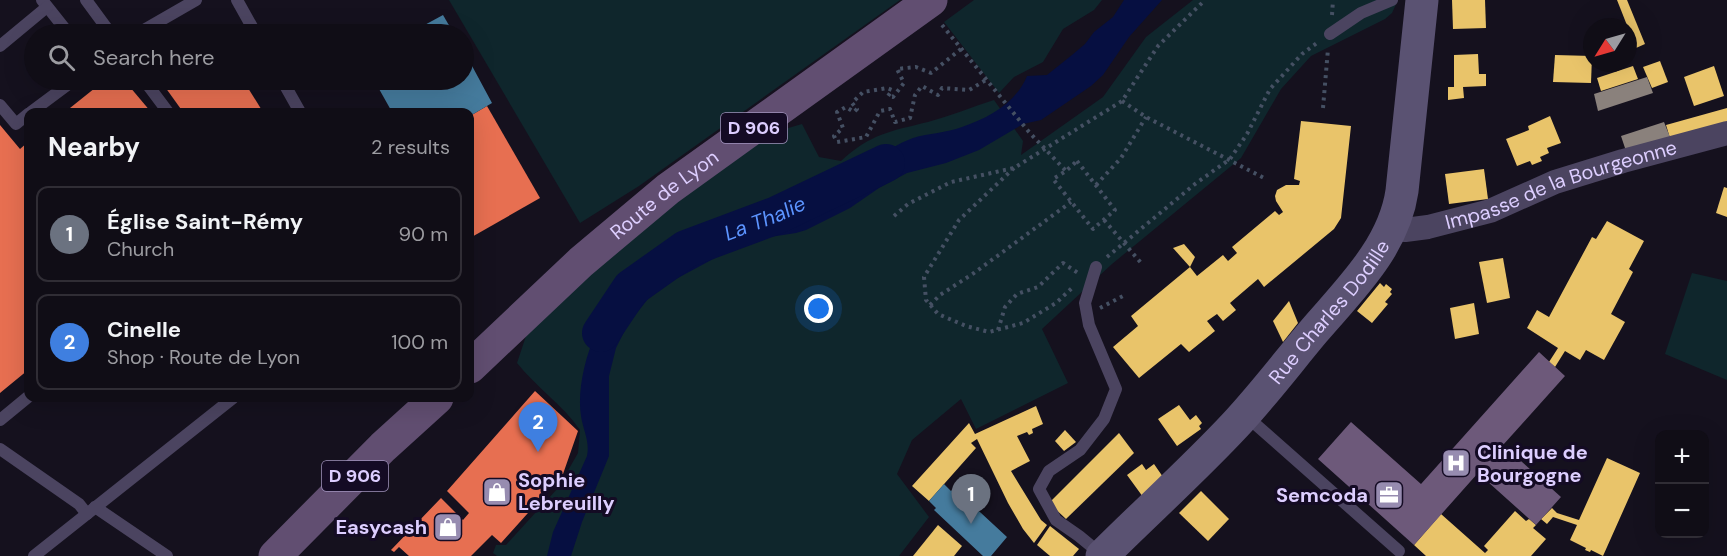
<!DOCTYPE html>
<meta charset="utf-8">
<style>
body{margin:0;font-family:"DM Sans",sans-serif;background:#19161f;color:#f1f3f6}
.controls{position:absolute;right:18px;bottom:18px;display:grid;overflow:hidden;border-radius:12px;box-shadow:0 6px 24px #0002}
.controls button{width:54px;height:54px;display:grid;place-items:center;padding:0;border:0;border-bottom:2px solid #302d35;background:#100d16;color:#f1f3f6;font:30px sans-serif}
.compass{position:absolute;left:1583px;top:18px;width:54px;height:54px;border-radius:50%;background:#100d16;box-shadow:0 6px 24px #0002;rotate:233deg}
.you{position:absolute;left:819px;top:309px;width:21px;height:21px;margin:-15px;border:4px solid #fff;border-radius:50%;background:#1a73e8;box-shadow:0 0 0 9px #1a73e833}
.badge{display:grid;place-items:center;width:39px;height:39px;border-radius:50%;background:#8c9099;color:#fff;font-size:20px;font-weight:700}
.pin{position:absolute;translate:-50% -50px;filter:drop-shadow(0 2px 3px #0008)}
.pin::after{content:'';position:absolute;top:32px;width:21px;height:18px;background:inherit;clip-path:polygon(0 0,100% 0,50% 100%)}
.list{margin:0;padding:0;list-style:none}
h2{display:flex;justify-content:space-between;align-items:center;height:78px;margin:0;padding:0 24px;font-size:26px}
h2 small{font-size:20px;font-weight:400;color:#9c9ca1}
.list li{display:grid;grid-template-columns:39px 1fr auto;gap:18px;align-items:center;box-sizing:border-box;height:96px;margin:0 12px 12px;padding:0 12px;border:2px solid #302d35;border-radius:12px}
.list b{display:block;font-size:22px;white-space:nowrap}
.list p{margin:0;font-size:20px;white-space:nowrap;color:#9c9ca1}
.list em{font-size:20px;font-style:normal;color:#9c9ca1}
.icon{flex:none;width:33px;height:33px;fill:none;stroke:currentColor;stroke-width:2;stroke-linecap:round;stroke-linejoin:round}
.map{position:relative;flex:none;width:1727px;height:556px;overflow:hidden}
.search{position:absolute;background:#100d16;box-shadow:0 6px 24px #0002;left:24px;top:24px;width:450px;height:66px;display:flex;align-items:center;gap:15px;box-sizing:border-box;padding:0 21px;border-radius:33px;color:#9c9ca1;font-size:22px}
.panel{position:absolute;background:#100d16;box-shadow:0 6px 24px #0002;left:24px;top:108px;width:450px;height:294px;border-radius:12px}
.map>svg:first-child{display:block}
.green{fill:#0f262c}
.water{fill:#060f41}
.homes{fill:#e9c46a}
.shops{fill:#e76f51}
.offices{fill:#6d597a}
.public{fill:#457b9d}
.industry{fill:#8a817c}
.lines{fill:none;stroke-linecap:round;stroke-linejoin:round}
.river{stroke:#060f41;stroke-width:38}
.path{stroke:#455063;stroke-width:4;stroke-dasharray:3 4.5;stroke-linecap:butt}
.lane{stroke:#4b4460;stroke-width:12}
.street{stroke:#4b4460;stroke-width:24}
.secondary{stroke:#5a5272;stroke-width:33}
.primary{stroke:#614e71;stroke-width:33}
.labels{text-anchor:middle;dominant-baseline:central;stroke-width:6;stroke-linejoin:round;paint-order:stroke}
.shield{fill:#140b24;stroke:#a194bd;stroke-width:1.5}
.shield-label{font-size:18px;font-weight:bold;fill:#ddceff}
.street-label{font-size:20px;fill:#ddceff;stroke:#140b24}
.poi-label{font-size:20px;font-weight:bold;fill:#ddceff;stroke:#140b24;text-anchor:start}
.water-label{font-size:21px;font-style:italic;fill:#5c94ff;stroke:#140b24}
</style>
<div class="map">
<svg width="1727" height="556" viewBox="0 0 1727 556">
<rect width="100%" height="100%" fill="#15111e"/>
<g class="green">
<path d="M449,0h451l-261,186 -59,37z"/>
<path d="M974,0h128l-8,10 -31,19 -20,33 -29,15 -15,16 -55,-71z"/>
<path d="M1193,0h205l-6,13 -7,6 -74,37 -30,33 -40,69 -129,106 -70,65 26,54 -92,46 -15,-30 -49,41 -15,34 32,43 -30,39h-402l-4,-3 3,-8h10l52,-57 20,-35 2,-23c-17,-25 -44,-43 -63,-67l12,-36 73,-65 159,-126 41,-12 17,33 22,4c29,-27 50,-30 87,-39 22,-6 44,-15 66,-22l29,41 -2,14 82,-58 43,-60z"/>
<path d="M1692,273l35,8v99l-62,-26z"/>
</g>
<path class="water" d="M1124,0h38l-33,37 -26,38 -12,11 -50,34 -18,4 -44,26 -33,13 -39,10 -28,15 -29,20 -44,22 -10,3 -39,6 -29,12 -52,28 -28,20 -20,25 -12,24 -7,28v80l-27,66 -11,34h-24l6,-24 34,-76c3,-15 -4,-26 -6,-40 -4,-24 4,-59 14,-80 23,-53 96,-94 148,-115 21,-8 45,-9 65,-20 9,-5 19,-10 28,-15 27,-15 47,-37 77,-48 16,-5 33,-5 49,-11 27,-9 54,-24 65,-51l20,-1 25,-20 13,-11 9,-12 19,-15z"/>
<g class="homes">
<path d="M1452,0h33l1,28 -33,1z"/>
<path d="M1617,0h10l18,44 -9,4z"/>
<path d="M1478,54l1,20h7v12l-23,1 1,11 -16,2v-13h6v-32z"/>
<path d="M1555,55l37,1 -1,27 -38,-1z"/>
<path d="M1660,61l8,21 -16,6 -9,-21z"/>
<path d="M1633,66l5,13 -37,12 -4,-13z"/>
<path d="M1714,66l10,30 -30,10 -10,-29z"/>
<path d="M1727,108v17l-57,13 -4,-13z"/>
<path d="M1550,116l11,27 -14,5 2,5 -9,4 2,4 -10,4 -2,-4 -13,5 -11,-27 23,-9 -1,-4z"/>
<path d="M1301,121l50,5 -10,92 -7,11 -70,58 -6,-8 -28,24 6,7 -13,11 -6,-7 -10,7 8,10 -26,21 -8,-8 -42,34 -26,-31 25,-21 -7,-10 59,-49 7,9 26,-21 5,6 9,-8 -5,-6 43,-36 4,4 4,-3 -7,-11 -1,-5 2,-6 9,-5h13l1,-4 -6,-2z"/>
<path d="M1484,169l4,30 -39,5 -4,-30z"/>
<path d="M1724,187l3,1v29l-11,-4z"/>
<path d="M1607,221l37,20 -15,28 4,3 -22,42 14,8 -21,38 -18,-10 -6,10 -15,-9 -10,16 -6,-5 9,-14 -31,-20 10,-18 12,7 43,-80 4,2z"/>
<path d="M1184,244l11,13 -5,10 -17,-19z"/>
<path d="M1503,258l7,40 -23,5 -8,-41z"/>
<path d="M1380,283l4,4 2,-3 6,5 -2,3 2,2 -7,8 3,2 -16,19 -15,-12z"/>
<path d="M1289,301l9,22 -15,19 -10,-21z"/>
<path d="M1474,303l5,31 -24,5 -5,-31z"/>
<path d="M1179,405l11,15 6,-5 6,8 -3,3 2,3 -24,17 -19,-27z"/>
<path d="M1036,406l7,18 -11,5 1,4 -4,2 -2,-3 -10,4 13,25 -19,10 30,49 6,5 -13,18 -11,-14 -15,-26 -31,-64 -6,4 5,5 -47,53 -17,-15 57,-63 6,11z"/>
<path d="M1065,430l11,12 -12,9 -9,-10z"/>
<path d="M1119,433l15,20 -68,66 -17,-16z"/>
<path d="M1607,458l33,15 -37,83 -12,-6 -1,2 -5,-2 1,-2 -16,-8 7,-15 -24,-8 -6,7 -6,-5 11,-11 5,5 22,7z"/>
<path d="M1142,464l4,6 8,-6 9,13 -20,20 -16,-22z"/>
<path d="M1201,491l28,28 -21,22 -29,-28z"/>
<path d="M1515,511l11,10 3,-2 7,6 -3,3 13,11 -15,17h-105l-12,-11 27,-31 44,39 3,-3 -4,-4z"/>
<path d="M938,525l24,21 -8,10h-41z"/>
<path d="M1050,526l29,23 -6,7h-23l-13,-11z"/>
</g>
<g class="shops">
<path d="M212,26l5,8h-20z"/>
<path d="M105,80h19l27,32h-86z"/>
<path d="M160,80h83l20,32h-80z"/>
<path d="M487,106l53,92 -70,40v-122z"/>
<path d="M0,125l20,24 8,-7v228l-28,23z"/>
<path d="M535,391l43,40 -15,43 -62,69 -9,-8 -21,21h-62l-10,-9 -5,5 -3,-2 50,-52 22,22 6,-7 -22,-22z"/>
</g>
<path class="offices" d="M1539,352l26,24 -62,69 58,52 -25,28 -58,-52 -64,72 -96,-86 33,-37 70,62z"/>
<g class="public">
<path d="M443,15l11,19h-46z"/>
<path d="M464,51l28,52 -22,13v-4h-78l-18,-32h90z"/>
<path d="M944,484l7,7 3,-3 53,49 -16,19h-8l-49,-46 2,-2 -7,-7z"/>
</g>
<g class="industry">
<path d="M1647,77l6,16 -55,18 -4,-17z"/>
<path d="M1664,122l6,15 -44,14 -5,-15z"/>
</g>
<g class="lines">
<path class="river" id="s1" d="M601,333l30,-45 55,-39 91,-34 109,-52"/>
<g class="path">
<path d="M1332,15l1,-15"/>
<path d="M942,25l87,107 37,39"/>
<path d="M961,49l-30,24 -15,-6 -19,2 7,14 -11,14 -5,-1 4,-6 -5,-2 -24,4 -11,11 5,6 -3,3 -8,-5 -9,5 6,16 -9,8 3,6 29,-5 14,-26 10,-2 5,13 15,-4 5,-23 7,-9 16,9 4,-7 27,2 17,-10"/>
<path d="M1122,101l24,16 120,62"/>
<path d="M1323,108l5,-59"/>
<path d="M1077,161l38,49 -22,19 -40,-50 13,-8z"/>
<path d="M1014,168l-55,52 -35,57 2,23 12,14 28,12 23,6 34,-9 33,-20 16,-15"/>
<path d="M1096,185l25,-27 25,-41"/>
<path d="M894,216l14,-12 43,-22 63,-14 108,-67 36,-55 47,-46"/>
<path d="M1104,220l38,44"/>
<path d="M1107,257l88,-73 35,-25 17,-25 23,-45 32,-35 15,-11"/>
<path d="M930,305l10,-10 34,-22 97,-71"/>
<path d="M1100,308l23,-12"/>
<path d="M998,330l7,-23 12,-13 21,-7 25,-24 15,10"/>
</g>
<g class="lane">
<path d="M42,0l27,34"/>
<path d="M86,0l25,34"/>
<path d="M237,0l19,34"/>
<path d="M137,34l59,-34"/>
<path d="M1330,34l31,-21 31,-13"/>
<path d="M0,46l47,-39"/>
<path d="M144,80l24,32"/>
<path d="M282,80l18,32"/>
<path d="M0,105l16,19 12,-10"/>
<path d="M31,112l43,-32"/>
<path d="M1096,267l-11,36 4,22 27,64 -12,30 -24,31 -31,21 -10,18 17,31 23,16 23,19"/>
<path d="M1245,415l154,136"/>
<path d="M0,420l28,-23"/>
<path d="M0,449l79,55 8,10"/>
<path d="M95,507l72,49"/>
<path d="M34,556l199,-158"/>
</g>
<path class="street" id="s2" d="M1392,229l13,1 23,-3 62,-16 65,-29 68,-21 104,-28"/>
<path class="secondary" id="s3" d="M1102,556c44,-44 91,-86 133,-131 28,-30 53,-63 79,-94 36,-42 80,-84 88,-140l20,-191"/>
<g class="primary">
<path id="s4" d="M470,367l111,-105 87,-73 263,-189"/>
<path d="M275,556l108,-109 54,-49"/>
</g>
</g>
<defs>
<g id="hospital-square" transform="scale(1.5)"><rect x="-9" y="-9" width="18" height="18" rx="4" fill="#978cb0" stroke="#140b24"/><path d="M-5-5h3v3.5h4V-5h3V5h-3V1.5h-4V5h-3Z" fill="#fff"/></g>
<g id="shop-square" transform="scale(1.5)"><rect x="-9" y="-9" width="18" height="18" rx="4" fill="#978cb0" stroke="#140b24"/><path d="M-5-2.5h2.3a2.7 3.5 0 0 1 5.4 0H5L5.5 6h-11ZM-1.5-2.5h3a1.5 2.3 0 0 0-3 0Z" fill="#fff"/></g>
<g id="office-square" transform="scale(1.5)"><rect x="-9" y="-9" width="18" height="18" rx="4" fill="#978cb0" stroke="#140b24"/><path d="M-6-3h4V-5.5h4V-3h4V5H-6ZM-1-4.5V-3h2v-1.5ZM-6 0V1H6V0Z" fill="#fff"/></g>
</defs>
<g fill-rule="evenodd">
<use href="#hospital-square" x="1456" y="463"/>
<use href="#shop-square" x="497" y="492"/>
<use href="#office-square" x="1389" y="495"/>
<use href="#shop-square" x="448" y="527"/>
</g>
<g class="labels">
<g class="shield">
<rect x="721" y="113" width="66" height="30" rx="4.5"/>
<rect x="322" y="461" width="66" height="30" rx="4.5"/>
</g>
<g class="shield-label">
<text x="754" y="128">D 906</text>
<text x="355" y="476">D 906</text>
</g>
<g class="street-label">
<text stroke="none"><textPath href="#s2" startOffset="176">Impasse de la Bourgeonne</textPath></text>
<text stroke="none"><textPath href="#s4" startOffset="260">Route de Lyon</textPath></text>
<text stroke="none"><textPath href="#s3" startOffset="334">Rue Charles Dodille</textPath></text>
</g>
<g class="poi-label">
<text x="1477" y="452">Clinique de<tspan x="1477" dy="23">Bourgogne</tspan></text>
<text x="518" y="480">Sophie<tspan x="518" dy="23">Lebreuilly</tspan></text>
<text x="1368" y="495" text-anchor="end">Semcoda</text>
<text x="427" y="527" text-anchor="end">Easycash</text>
</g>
<g class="water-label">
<text stroke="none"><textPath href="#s1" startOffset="206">La Thalie</textPath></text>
</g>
</g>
</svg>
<div class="controls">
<button>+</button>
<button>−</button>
</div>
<svg class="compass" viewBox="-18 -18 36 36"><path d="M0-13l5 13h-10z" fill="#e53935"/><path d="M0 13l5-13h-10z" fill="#9c9ca1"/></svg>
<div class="you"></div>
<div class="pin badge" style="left:971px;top:524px;background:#6b7280">1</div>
<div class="pin badge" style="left:538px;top:452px;background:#3f7fe0">2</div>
<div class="search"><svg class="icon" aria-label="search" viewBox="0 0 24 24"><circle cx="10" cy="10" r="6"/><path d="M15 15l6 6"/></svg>Search here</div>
<section class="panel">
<h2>Nearby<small>2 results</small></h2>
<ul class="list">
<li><span class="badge" style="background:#6b7280">1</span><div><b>Église Saint-Rémy</b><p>Church</p></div><em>90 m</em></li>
<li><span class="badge" style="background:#3f7fe0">2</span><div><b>Cinelle</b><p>Shop · Route de Lyon</p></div><em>100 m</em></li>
</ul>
</section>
</div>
